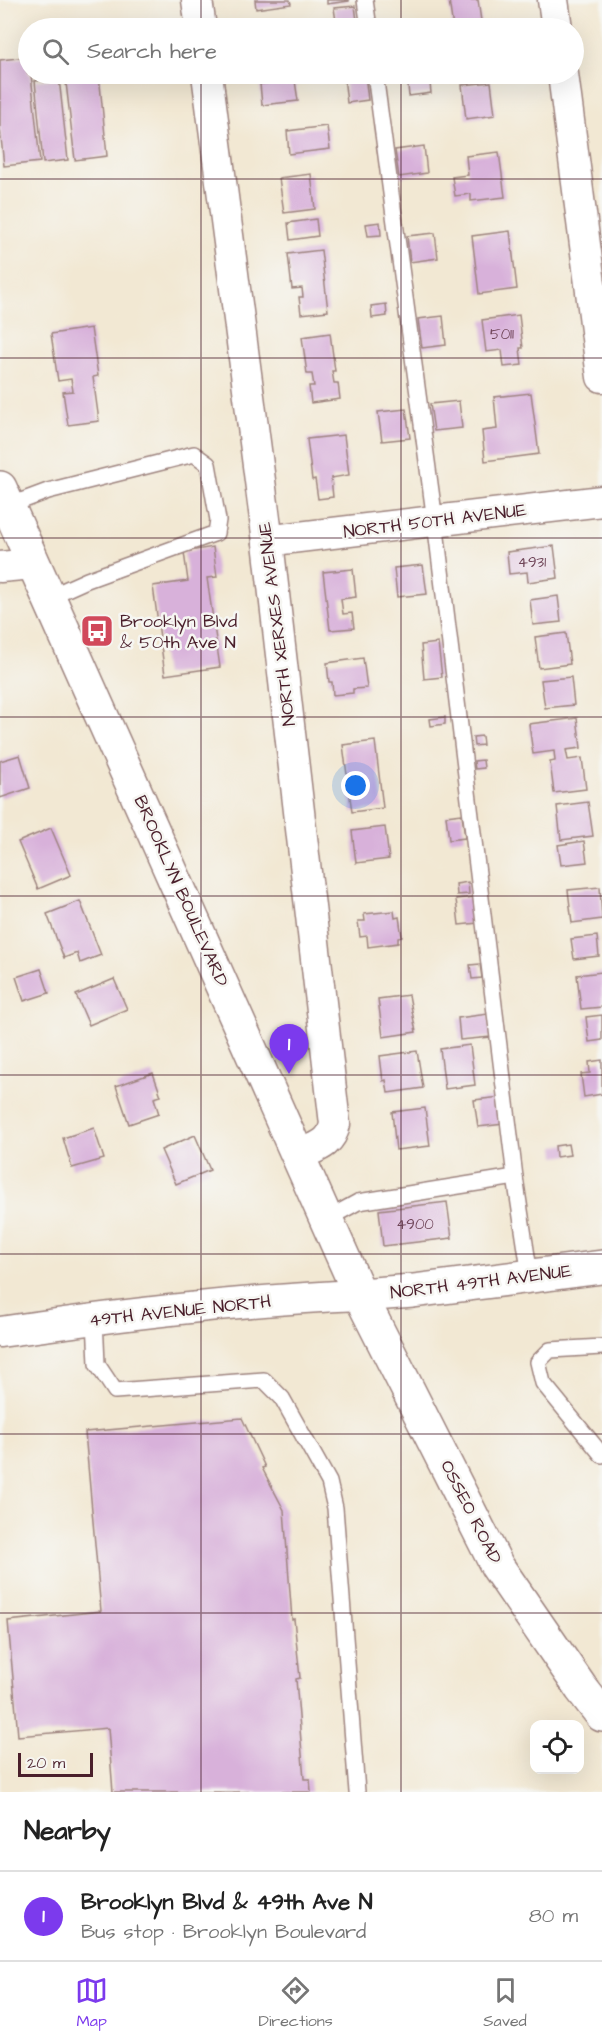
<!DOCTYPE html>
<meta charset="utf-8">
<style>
body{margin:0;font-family:"Architects Daughter",sans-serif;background:#f6f6f6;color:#222}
.controls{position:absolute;right:18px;bottom:18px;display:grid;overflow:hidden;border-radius:12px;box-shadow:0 6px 24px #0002}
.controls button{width:54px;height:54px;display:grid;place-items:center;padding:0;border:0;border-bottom:2px solid #e0e0e0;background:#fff;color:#222;font:30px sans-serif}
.scale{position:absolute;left:18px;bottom:15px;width:75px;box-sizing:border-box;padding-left:6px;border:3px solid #4a1f2b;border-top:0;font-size:16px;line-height:21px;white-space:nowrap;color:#4a1f2b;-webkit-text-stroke:4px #f6f6f2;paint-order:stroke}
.you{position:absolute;left:356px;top:786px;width:21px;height:21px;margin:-15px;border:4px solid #fff;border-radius:50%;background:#1a73e8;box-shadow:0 0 0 9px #1a73e833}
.badge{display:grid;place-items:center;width:39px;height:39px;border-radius:50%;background:#7c3aed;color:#fff;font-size:20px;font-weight:700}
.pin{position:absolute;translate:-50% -50px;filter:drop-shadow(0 2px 3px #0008)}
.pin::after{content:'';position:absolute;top:32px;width:21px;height:18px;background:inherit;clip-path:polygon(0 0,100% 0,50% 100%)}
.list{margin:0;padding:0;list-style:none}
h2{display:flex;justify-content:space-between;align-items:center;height:78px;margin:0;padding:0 24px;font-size:26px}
h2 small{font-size:20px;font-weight:400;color:#767676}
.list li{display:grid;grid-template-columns:39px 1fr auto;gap:18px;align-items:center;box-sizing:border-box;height:90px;padding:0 24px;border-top:2px solid #e0e0e0}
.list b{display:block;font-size:22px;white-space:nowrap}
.list p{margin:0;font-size:20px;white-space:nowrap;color:#767676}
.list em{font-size:20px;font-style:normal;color:#767676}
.icon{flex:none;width:33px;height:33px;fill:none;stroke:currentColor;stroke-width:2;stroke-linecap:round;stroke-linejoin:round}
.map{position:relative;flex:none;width:602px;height:1792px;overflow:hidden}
.search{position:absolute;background:#fff;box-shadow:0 6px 24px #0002;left:18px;right:18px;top:18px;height:66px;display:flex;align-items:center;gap:15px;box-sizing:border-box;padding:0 21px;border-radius:33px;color:#767676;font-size:22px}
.sheet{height:168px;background:#fff}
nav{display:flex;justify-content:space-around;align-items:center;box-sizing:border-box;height:84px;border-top:2px solid #e0e0e0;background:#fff;font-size:16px;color:#767676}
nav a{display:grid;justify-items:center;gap:3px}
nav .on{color:#7c3aed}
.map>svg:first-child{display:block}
.building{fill:#d8b1da}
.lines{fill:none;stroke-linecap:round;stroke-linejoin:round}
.lane-casing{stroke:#9e847f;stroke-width:18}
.street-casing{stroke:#9e847f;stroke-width:33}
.secondary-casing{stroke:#9e847f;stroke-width:36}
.lane{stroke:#fff;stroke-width:15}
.street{stroke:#fff;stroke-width:30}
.secondary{stroke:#fff;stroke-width:33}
.grid{fill:none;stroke:#4a1f2b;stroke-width:1.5;stroke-opacity:0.55}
.labels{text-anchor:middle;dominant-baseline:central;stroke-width:5;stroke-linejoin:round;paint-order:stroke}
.number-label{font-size:15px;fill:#6e4457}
.street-label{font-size:18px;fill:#4a1f2b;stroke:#f6f6f2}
.poi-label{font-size:18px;fill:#4a1f2b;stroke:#f6f6f2;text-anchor:start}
</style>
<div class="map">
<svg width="602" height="1792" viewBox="0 0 602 1792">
<rect width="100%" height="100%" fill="#f6f6f2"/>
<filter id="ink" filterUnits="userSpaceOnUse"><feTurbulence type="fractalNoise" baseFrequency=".0167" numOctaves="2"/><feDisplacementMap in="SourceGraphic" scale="12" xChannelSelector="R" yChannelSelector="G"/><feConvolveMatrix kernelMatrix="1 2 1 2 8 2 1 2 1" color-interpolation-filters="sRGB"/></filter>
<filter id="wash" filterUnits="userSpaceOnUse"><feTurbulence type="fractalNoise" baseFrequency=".008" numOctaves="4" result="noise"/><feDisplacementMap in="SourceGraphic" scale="24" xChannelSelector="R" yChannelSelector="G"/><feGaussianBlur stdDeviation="1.35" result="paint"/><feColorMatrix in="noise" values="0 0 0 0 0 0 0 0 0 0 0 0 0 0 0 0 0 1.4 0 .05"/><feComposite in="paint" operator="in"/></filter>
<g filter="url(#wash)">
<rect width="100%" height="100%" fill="#f2e8d3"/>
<g id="blocks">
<g class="building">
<path d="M255,0h35l1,4 -35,5z"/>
<path d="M327,0h22v1l-22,3z"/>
<path d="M449,0h29l4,28h-29z"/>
<path d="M355,6l3,22h-21l-3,-20z"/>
<path d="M288,18l1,10h-33l-1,-6z"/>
<path d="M28,57v17h3l9,88 -36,4 -4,-38v-68z"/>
<path d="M65,74h34l8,82 -32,4z"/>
<path d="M269,74h25l4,27 -36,4 -2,-21 10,-1z"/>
<path d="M429,74l2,19 -22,3 -2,-20z"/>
<path d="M365,75l3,25 -21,3 -3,-26z"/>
<path d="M59,78l9,82 -25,3 -8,-82z"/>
<path d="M491,82l4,33 -29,4 -4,-34z"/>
<path d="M327,126l3,23 -41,5 -2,-23z"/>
<path d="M424,146l3,27 -28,4 -4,-27z"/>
<path d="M499,152l6,45 -34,4v-7l-16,2 -3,-19 16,-2 -2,-19z"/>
<path d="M311,174l4,35 -31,4 -5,-35z"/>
<path d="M316,219l2,17 -28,4 -2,-17z"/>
<path d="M380,222l1,13 -13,1 -2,-12z"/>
<path d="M510,231l7,58 -38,5 -7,-58z"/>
<path d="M435,233l3,25 -28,4 -3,-26z"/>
<path d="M321,250l7,61 -27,3 -2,-17h4l-1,-9 -10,1 -4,-35z"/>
<path d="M386,304l1,12 -15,2 -1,-12z"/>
<path d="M519,315l4,33h-3l2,17 -18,2 -2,-17 -16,2 -4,-32z"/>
<path d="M443,316l3,29 -24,3 -4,-29z"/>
<path d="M91,328l7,48 -5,1 6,44 -31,4 -5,-33 10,-1 -2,-12 -13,2 -7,-47z"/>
<path d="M330,333l5,38h-3l2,12h4l2,16 -29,4 -2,-17h5l-2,-12h-5l-5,-37z"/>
<path d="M531,393l8,61 -54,7 -3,-30 15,-2 -3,-32z"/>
<path d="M459,401l3,27 -28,3 -4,-27z"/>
<path d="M406,409l4,29 -28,3 -4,-29z"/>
<path d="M344,435l5,40 -18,3 2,19 -15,2 -3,-20 -3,1 -5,-41z"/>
<path d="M554,546l4,32 -30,4 -1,-10 -18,2 -2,-22z"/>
<path d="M213,547l4,30 -10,1 13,89 -55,8 -12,-89 35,-5 -4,-29z"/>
<path d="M423,565l4,29 -30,3 -3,-29z"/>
<path d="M353,569l3,28 -15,2 2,15 9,-1 2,15 -24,2 -7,-58z"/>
<path d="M558,596l3,26 -28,3 -3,-25z"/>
<path d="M566,633l4,31 -31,4 -4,-31z"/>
<path d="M438,643l4,34 -18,2 -3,-34z"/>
<path d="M363,658l4,30 -14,1v4l-20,2 -1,-13h-3l-2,-19z"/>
<path d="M571,677l3,28 -29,3 -4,-28z"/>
<path d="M445,717v7l-14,2 -1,-7z"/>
<path d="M577,718l4,30 -15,2 2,10 14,-2 4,31 -32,4 -4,-31 5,-1 -1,-10 -21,3 -4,-30z"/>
<path d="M482,736l1,9 -9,1 -1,-9z"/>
<path d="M375,741l8,67 -31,4 -9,-67z"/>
<path d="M20,755l10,33 -30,10v-37z"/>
<path d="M483,760l1,8 -9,1 -1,-8z"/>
<path d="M588,802l5,34 -32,4 -4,-34z"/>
<path d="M462,814l3,24 -16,2 -3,-24z"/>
<path d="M385,827l4,32 -33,4 -4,-32z"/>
<path d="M51,828l20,47 -33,14 -20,-47z"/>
<path d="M584,841l3,21 -26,3 -3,-20z"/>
<path d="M468,882l1,12 -12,1 -1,-11z"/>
<path d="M600,887l2,32 -30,4 -4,-33z"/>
<path d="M475,897l3,26 -19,2 -3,-26z"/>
<path d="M80,901l21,54 -21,8 -3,-10 -13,5 -17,-44z"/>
<path d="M394,911l1,7 4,-1 3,20 -4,1v5l-30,4 -1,-11 -7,1 -2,-16h7l-1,-7z"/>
<path d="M597,936l2,20 -25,3 -3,-20z"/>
<path d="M480,964l2,14 -10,1 -2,-14z"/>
<path d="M41,969l8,24 -25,8 -8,-24z"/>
<path d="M602,972v35l-21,2 -4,-34z"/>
<path d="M114,979l13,30 -38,16 -13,-30z"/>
<path d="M409,995l7,37 -33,5 -5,-38z"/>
<path d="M488,1014l3,23 -31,3 -2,-22z"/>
<path d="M602,1015v25l-13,2 -3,-25z"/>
<path d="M470,1045l5,40 -30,4 -5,-40z"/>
<path d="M417,1051l6,37 -35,5 -2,-13 -3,1 -3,-25z"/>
<path d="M602,1060v34l-18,3 -3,-23 9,-1 -1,-11z"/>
<path d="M153,1073l8,23 -7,2 5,16 -30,10 -13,-38z"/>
<path d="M501,1097l3,27 -26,3 -4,-27z"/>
<path d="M425,1108l5,38 -34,4 -4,-38z"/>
<path d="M94,1128l10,31 -32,9 -9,-30z"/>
<path d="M195,1135l15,35 -34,14 -15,-34z"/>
<path d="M568,1144l2,11 -14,2 -1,-11z"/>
<path d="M447,1202l5,36 -69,8 -4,-36z"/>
<path d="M242,1418l23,49 -3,1 22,42 8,110 2,-1 6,59 -4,1 8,100h6l1,13h-198l-5,-64 -90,8 -10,-115 93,-10 -16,-179z"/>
</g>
</g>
</g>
<g filter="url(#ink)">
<use href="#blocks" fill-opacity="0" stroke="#9e847f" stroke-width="1.5"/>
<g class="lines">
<g class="lane-casing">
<g id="lane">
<path d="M365,0l4,28"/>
<path d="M375,74l60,447 80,656 15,99"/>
<path d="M8,506l40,-15 146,-37 14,10 10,56 -2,13 -129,47 -38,17"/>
<path d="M327,1219l31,-17 157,-25"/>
<path d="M95,1319l2,45 18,27 149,-11 18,18 47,84 6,26 22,284"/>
<path d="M602,1347l-52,3 -12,12 5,21 59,72"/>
</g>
</g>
<g class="street-casing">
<g id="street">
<path d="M197,0l4,28"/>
<path d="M553,0l4,28"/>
<path d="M207,74l61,468 67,582c-4,21 -19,23 -36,31"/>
<path d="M563,74l39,303"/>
<path d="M268,542l14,-3 320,-38"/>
<path d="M0,567l33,-3"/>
<path d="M0,1332c119,-17 240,-32 360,-37"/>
</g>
</g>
<g class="secondary-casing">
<g id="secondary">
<path d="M0,488l360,807 137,271 84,122 21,27"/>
<path d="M360,1295l53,-4 189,-24"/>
</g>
</g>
<use href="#lane" class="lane"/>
<use href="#street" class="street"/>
<use href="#secondary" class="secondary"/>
</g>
</g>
<path class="grid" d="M201,0v28M401,0v28M201,74v1718M401,74v1718M0,179h602M0,358h602M0,538h602M0,717h602M0,896h602M0,1075h602M0,1254h602M0,1434h602M0,1613h602"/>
<defs>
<g id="bus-square" transform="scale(1.725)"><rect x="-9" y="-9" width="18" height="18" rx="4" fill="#d1495b" stroke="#f6f6f2"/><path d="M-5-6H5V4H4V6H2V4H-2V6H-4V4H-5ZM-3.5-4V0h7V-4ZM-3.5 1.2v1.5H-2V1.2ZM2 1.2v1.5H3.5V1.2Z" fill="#fff"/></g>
</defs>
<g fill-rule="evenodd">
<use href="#bus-square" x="97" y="631"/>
</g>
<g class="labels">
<g class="number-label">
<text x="502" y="334">5011</text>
<text x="532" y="562">4931</text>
<text x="415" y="1224">4900</text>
</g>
<g class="street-label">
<text transform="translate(435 521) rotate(-7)">NORTH 50TH AVENUE</text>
<text transform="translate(277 624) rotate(-97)">NORTH XERXES AVENUE</text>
<text transform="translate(181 891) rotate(66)">BROOKLYN BOULEVARD</text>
<text transform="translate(481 1282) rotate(-7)">NORTH 49TH AVENUE</text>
<text transform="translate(180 1311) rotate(-6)">49TH AVENUE NORTH</text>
<text transform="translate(471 1512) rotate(63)">OSSEO ROAD</text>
</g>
<g class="poi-label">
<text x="120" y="621">Brooklyn Blvd<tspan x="120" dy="21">&amp; 50th Ave N</tspan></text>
</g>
</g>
</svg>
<div class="controls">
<button><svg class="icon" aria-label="locate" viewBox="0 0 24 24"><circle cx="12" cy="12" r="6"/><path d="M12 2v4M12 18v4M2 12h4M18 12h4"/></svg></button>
</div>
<div class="scale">20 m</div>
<div class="you"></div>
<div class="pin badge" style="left:289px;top:1074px">1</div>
<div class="search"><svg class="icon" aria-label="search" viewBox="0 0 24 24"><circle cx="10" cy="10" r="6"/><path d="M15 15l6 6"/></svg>Search here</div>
</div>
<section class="sheet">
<h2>Nearby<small></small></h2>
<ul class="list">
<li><span class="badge">1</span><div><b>Brooklyn Blvd &amp; 49th Ave N</b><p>Bus stop · Brooklyn Boulevard</p></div><em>80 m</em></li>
</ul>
</section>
<nav>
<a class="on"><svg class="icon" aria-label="map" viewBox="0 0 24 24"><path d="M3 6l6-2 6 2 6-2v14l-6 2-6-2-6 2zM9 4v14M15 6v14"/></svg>Map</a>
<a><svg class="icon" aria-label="directions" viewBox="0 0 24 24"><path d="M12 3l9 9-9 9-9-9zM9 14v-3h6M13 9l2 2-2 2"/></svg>Directions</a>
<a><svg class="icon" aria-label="saved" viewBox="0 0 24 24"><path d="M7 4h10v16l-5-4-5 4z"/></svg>Saved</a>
</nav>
